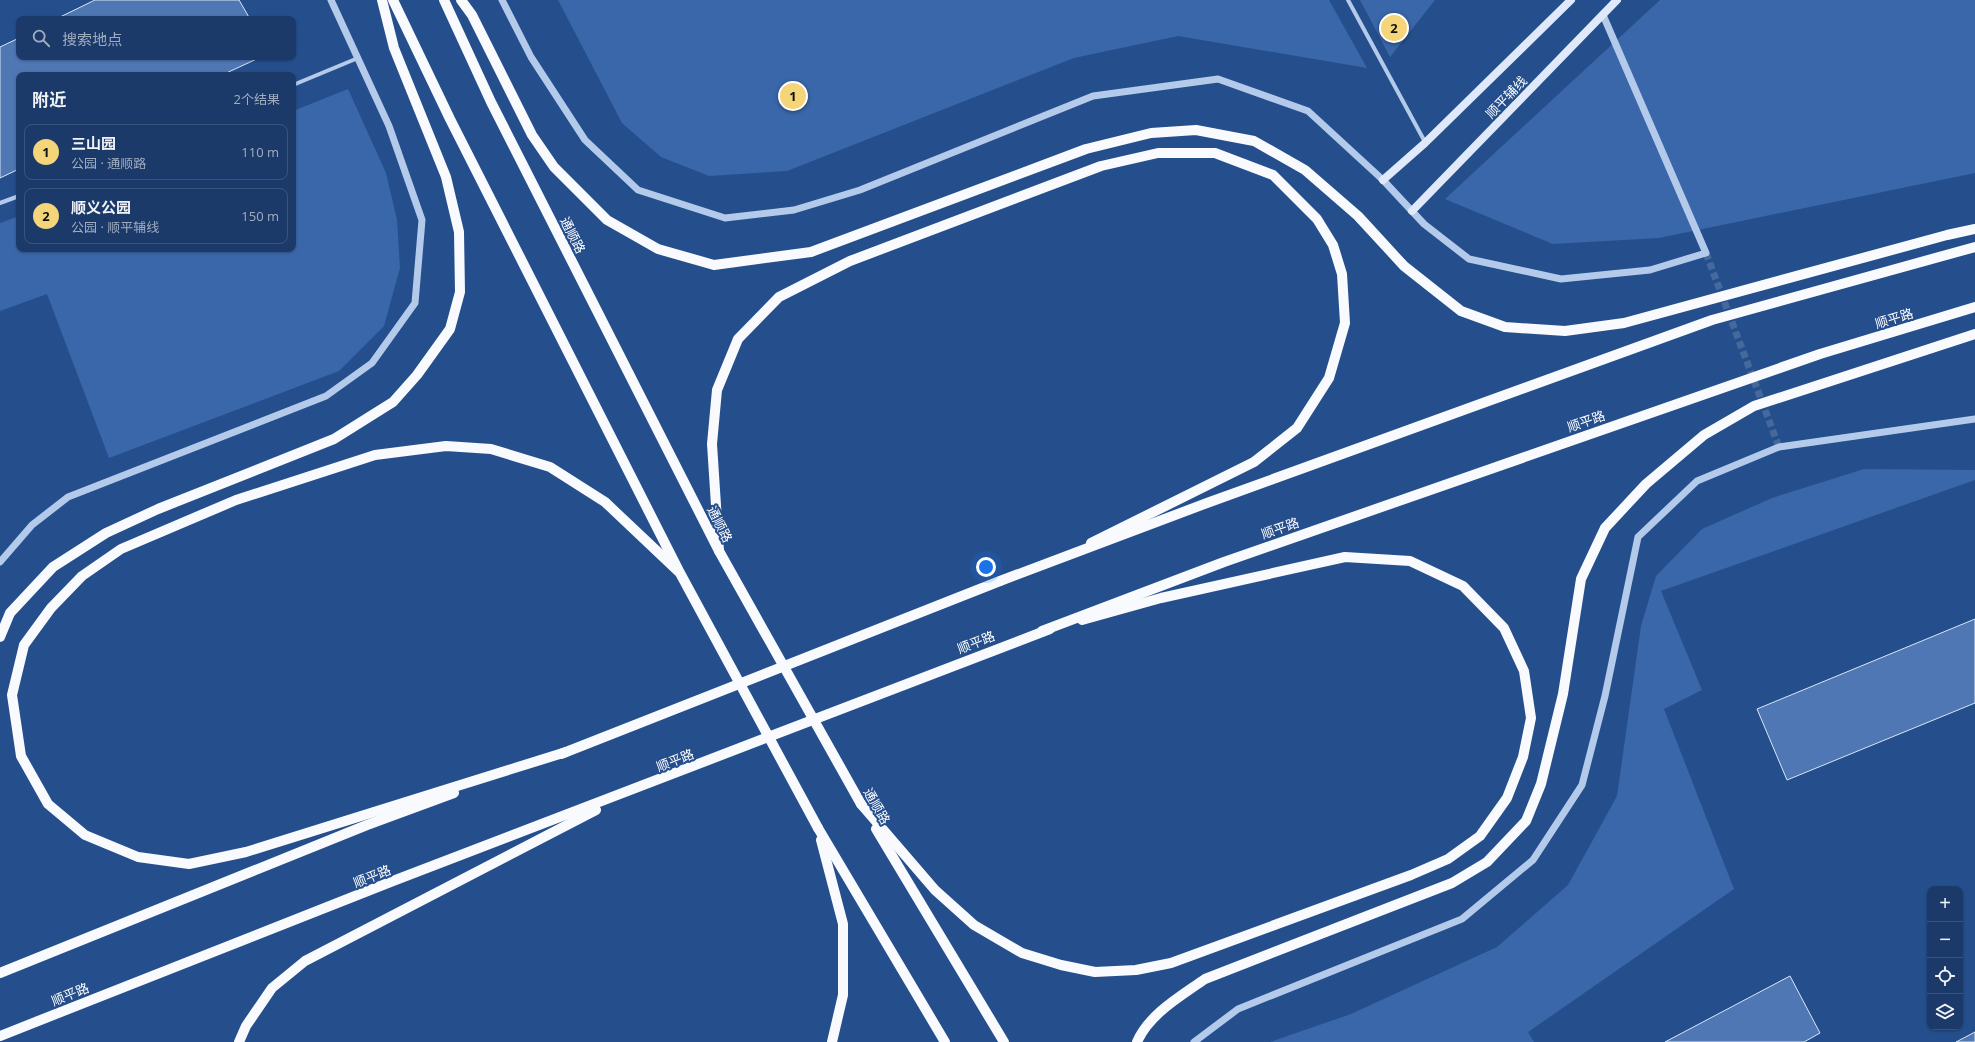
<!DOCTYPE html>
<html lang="zh">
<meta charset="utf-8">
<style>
body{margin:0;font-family:"Open Sans","Noto Sans SC",sans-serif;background:#25416f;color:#f1f3f6}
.controls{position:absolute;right:12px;bottom:12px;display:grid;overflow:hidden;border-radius:8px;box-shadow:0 1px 3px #0004}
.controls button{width:36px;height:36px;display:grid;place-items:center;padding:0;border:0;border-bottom:1px solid #3a547d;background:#1c3a69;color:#f1f3f6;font:20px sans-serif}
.you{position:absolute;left:986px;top:567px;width:14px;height:14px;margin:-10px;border:3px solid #fff;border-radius:50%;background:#1a73e8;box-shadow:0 0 0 6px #1a73e833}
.badge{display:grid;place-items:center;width:26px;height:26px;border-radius:50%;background:#f4d579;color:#111;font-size:13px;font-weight:700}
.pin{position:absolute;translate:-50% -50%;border:2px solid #fff;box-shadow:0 1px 4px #0006}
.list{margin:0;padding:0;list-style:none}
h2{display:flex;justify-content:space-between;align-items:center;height:52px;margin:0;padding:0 16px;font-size:17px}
h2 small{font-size:13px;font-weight:400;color:#a0adc0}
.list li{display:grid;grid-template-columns:26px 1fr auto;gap:12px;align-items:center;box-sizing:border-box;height:56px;margin:0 8px 8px;padding:0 8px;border:1px solid #3a547d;border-radius:8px}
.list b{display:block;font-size:15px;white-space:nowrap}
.list p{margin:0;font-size:13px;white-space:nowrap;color:#a0adc0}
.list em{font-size:13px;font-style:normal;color:#a0adc0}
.icon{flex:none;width:22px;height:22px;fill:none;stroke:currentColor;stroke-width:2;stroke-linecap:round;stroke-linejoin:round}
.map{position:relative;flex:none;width:1975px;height:1042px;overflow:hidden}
.search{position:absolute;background:#1c3a69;box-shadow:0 1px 3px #0004;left:16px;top:16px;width:280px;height:44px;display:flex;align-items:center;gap:10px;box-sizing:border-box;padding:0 14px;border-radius:8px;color:#a0adc0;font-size:15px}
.panel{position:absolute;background:#1c3a69;box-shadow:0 1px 3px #0004;left:16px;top:72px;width:280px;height:180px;border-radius:8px}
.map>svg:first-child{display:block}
.green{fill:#3a67a9}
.building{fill:#4e77b3;stroke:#d9e6f8}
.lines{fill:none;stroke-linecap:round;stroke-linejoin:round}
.tertiary-tunnel{stroke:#46699d;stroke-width:7;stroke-dasharray:7 3.5;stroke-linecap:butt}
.minor{stroke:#b4caea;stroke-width:4}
.tertiary{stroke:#b4caea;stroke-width:7}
.secondary{stroke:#dfe9f9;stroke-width:8}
.primary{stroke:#f8fafe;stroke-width:10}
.primary-bridge{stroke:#f8fafe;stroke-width:10}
.labels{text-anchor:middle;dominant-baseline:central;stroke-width:4;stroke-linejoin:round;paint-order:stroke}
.street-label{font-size:13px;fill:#fff;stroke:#254e8c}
</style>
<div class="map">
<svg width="1975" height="1042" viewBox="0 0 1975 1042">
<rect width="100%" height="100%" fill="#254e8c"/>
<g class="green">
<path d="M558,0h771l38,68 -189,-32 -104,22 -287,113 -78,5 -48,-19 -39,-34z"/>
<path d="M1360,0h75l-45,57z"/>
<path d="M1660,0h315v173l-316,65 -106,6 -108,-45z"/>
<path d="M348,89l38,84 11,47 3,48 -16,58 -45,45 -230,87 -62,-164 -47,17v-88l19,-7v33h274v-138z"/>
<path d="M1864,469l111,1v10l-314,111 41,99 -38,19 70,180 -206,143 6,10h-264l81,-28 146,-67 71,-62 49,-89 24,-170 15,-50 46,-47 70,-31z"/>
</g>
<g class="building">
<path d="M95,0h144l11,19h-194z"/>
<path d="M19,38v19h242l-39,18h-203v94l-19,9v-131z"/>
<path d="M1975,619v84l-188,77 -30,-71z"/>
<path d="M1790,976l30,57 -16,9h-139z"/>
<path d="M1975,1032v10h-19z"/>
</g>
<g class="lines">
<path class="tertiary-tunnel" d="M1706,253l73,194"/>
<g class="minor">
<path d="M1348,0l77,142"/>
<path d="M293,85l65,-27"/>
<path d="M0,203l19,-7"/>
</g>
<g class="tertiary">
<path d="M502,0l29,57 54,83 53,50 87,28 69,-8 66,-20 233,-94 125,-17 90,32 75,69 41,44 45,35 92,20 89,-9 56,-17 -103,-238"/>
<path d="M0,562l32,-37 36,-28 258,-101 46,-33 43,-60 7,-83 -33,-94 -58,-126"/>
<path d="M1194,1042l44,-33 224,-90 71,-59 49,-75 23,-89 33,-159 59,-56 82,-34 196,-28"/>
</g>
<g class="secondary">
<path d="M1383,180l42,-37 146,-143"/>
<path d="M1412,211l205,-211"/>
</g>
<g class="primary">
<path d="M719,551l-7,-107 5,-54 21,-51 41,-42 71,-36 251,-95 57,-13h57l58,22 44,44 16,26 9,29 3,49 -16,55 -32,50 -43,34 -163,81"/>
<path d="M566,752l-320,100 -57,12 -51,-7 -53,-22 -37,-31 -27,-48 -9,-61 12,-50 27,-37 31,-32 39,-27 115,-49 139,-45 71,-9 45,3 59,18 55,35 73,69"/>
<path d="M561,754l439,-173"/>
<path d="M861,804l74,86 39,35 48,28 39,12 34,7 41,-2 35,-7 240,-88 37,-16 32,-23 27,-38 16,-41 8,-39 -7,-47 -20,-43 -41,-42 -53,-25 -65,-4 -184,41 -79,22"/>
<path d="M818,828l127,214"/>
<path d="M876,829l128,213"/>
<path d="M821,840l22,84v71l-11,47"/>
<path d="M0,973l367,-148 87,-32"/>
<path d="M0,1036l393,-155 657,-252"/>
<path d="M239,1042l7,-16 26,-38 33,-27 291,-151"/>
</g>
<g class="primary-bridge">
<path d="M393,0l57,119 230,454 138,255"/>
<path d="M444,0l47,102 228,449 142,253"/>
<path d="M461,0l11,15 60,120 22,32 53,53 51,29 56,16 97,-13 275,-103 65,-16 45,-3 58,11 51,29 53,46 46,50 57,45 44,16 60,4 59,-8 323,-88 28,-6"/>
<path d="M1000,581l207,-78 505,-183 263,-73"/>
<path d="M1042,631l182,-69 596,-208 155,-47"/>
<path d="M0,637l10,-24 43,-46 53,-34 52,-24 176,-70 59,-37 24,-27 33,-46 10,-37 -1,-60 -13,-55 -52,-129 -12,-48"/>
<path d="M1137,1042c12,-28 44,-46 68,-63l247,-96 35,-21 39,-41 15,-37 22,-90 18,-115 24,-51 41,-44 58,-49 50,-29 221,-72"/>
</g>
</g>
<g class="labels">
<g class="street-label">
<text transform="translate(1506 97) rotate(-46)">顺平辅线</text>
<text transform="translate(573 235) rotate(63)">通顺路</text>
<text transform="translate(1894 318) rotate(-17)">顺平路</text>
<text transform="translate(1586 421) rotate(-19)">顺平路</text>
<text transform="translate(720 524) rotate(63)">通顺路</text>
<text transform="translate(1280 528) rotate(-19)">顺平路</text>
<text transform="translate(976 642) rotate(-21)">顺平路</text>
<text transform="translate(675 760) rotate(-21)">顺平路</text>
<text transform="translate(877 806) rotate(60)">通顺路</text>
<text transform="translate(372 876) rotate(-21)">顺平路</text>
<text transform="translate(70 994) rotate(-22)">顺平路</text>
</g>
</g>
</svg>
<div class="controls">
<button>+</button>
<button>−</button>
<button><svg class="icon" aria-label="locate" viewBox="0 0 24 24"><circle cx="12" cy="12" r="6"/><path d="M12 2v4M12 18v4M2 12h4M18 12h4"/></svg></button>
<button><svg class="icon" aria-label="layers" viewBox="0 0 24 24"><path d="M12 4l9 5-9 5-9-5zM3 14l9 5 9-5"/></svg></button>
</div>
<div class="you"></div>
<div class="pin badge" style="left:793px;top:96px">1</div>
<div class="pin badge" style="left:1394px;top:28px">2</div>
<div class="search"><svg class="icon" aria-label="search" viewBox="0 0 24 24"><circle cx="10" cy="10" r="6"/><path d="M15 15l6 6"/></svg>搜索地点</div>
<section class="panel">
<h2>附近<small>2个结果</small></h2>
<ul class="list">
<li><span class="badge">1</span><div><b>三山园</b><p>公园 · 通顺路</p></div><em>110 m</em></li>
<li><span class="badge">2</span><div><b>顺义公园</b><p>公园 · 顺平辅线</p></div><em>150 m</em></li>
</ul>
</section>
</div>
